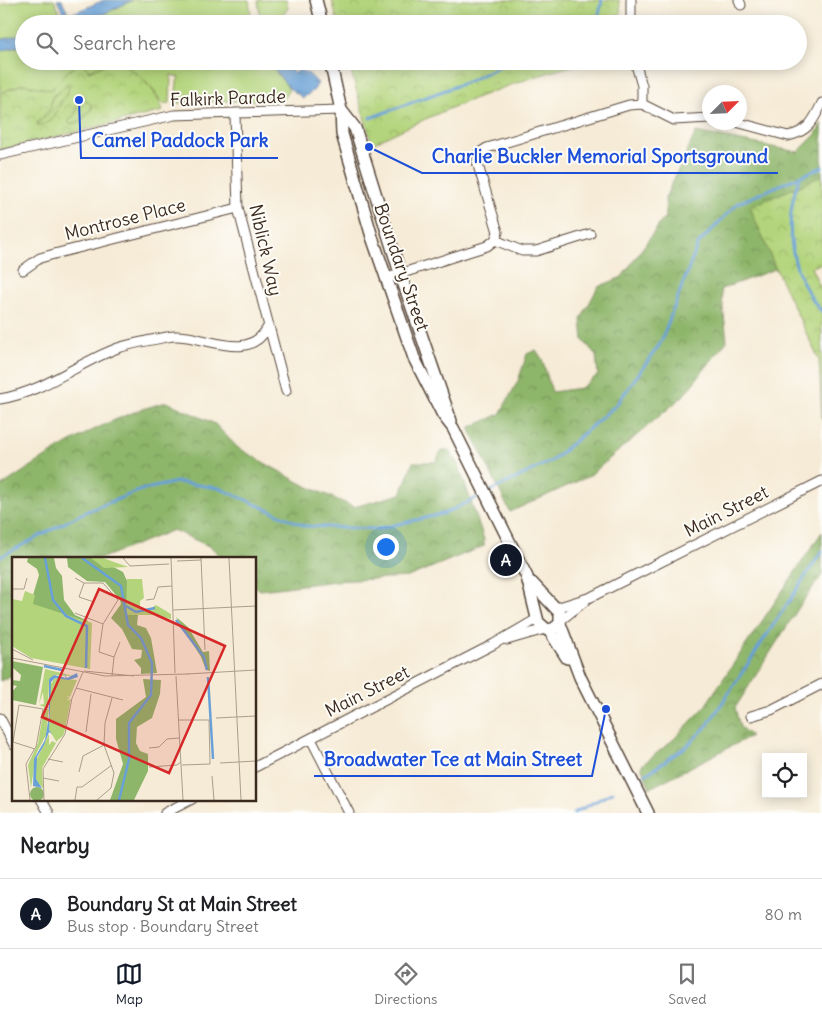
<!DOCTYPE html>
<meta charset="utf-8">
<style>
body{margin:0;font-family:Delius,sans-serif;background:#f6f6f6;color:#202124}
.controls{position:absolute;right:15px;bottom:15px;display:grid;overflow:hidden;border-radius:0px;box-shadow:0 2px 12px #0003}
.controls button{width:45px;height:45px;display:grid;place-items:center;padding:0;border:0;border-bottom:1px solid #e0e0e0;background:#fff;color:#202124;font:25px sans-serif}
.compass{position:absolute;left:702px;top:85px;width:45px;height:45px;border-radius:50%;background:#fff;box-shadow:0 2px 12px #0003;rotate:66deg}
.you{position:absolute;left:385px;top:546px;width:18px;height:18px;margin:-12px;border:4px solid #fff;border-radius:50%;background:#1a73e8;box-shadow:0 0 0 8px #1a73e833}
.badge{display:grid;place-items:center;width:32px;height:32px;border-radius:50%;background:#111827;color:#fff;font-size:16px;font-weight:700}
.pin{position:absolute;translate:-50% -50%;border:2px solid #fff;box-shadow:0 1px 5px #0006}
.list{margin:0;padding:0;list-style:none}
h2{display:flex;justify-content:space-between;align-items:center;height:65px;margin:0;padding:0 20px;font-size:21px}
h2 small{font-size:16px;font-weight:400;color:#757577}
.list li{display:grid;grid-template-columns:32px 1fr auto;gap:15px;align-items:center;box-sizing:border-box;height:70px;padding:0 20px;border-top:1px solid #e0e0e0}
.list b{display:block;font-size:19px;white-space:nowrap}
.list p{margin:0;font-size:16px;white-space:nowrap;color:#757577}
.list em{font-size:16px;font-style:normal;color:#757577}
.icon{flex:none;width:28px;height:28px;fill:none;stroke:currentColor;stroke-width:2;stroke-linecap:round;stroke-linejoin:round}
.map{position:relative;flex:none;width:822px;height:813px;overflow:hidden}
.search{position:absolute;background:#fff;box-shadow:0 2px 12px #0003;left:15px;right:15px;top:15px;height:55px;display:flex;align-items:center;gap:12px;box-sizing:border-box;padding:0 18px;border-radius:28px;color:#757577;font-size:19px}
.sheet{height:135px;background:#fff}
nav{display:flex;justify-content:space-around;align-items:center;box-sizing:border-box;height:70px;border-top:1px solid #e0e0e0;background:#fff;font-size:14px;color:#757577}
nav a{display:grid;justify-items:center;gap:2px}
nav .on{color:#111827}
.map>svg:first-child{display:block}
.grass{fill:#b3d47b;stroke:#777f4c}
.forest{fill:url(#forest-crowns);stroke:#647044}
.park{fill:url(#park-crowns);stroke:#777f4c}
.garden{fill:url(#garden-furrows);stroke:#777f4c}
.water{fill:url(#water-ripples);stroke:#52657a}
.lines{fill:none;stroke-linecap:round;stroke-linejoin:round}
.stream{stroke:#68a0d7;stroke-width:3}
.minor-casing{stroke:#57473a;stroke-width:11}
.tertiary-casing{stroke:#57473a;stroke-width:14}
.minor{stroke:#fff;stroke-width:9}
.tertiary{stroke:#fff;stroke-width:11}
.labels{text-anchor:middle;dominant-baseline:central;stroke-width:4;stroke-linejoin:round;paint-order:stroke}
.street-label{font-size:18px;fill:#3b2a1e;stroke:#fdfcf7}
.inset-river{fill:none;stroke:#68a0d7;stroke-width:2.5}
.inset-road{fill:none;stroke:#ab9e8c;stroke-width:1}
.view{fill:#d62828;fill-opacity:0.15;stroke:#d62828;stroke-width:2.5}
.inset-edge{fill:none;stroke:#3b2a1e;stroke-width:2.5}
.leader{fill:none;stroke:#1d4ed8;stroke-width:2}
.callout-dot{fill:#1d4ed8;stroke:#fdfcf7;stroke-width:2}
.callout-label{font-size:19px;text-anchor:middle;font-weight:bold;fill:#1d4ed8;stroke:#fdfcf7;stroke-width:4;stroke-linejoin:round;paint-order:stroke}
</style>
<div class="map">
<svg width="822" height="813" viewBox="0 0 822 813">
<defs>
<pattern id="forest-crowns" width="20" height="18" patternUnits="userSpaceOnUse" patternTransform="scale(1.25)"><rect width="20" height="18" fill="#8eb66b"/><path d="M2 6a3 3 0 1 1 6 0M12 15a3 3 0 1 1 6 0" fill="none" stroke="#759457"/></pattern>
<pattern id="park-crowns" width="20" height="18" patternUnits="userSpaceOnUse" patternTransform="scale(1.25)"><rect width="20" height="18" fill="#b3d47b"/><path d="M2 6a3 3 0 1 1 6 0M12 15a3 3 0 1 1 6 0" fill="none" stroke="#9bb66a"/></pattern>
<pattern id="garden-furrows" width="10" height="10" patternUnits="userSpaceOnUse" patternTransform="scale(1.25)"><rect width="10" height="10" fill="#b3d47b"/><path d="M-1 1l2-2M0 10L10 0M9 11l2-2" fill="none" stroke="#9bb66a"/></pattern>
<pattern id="water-ripples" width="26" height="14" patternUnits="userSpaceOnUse" patternTransform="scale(1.25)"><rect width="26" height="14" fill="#68a0d7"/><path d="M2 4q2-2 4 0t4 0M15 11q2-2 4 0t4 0" fill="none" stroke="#5783ae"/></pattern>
</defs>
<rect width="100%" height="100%" fill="#fdfcf7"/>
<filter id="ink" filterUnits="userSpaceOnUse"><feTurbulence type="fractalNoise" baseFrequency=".02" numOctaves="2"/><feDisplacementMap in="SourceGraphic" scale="10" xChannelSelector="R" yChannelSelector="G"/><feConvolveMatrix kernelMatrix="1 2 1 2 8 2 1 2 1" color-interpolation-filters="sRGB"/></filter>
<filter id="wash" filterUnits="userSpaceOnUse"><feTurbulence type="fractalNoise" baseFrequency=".0096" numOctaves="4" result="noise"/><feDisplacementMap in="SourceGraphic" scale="20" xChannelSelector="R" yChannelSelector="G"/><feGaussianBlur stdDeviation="1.12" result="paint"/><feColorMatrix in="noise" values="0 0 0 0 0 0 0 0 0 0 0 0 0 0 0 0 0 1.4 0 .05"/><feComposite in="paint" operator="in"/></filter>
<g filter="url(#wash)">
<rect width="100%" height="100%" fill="#f6ebd6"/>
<g class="grass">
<path d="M22,0h32l8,18 -13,6h-25v10l-24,6v-35z"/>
<path d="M133,0h116l3,24h-169z"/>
<path d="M258,0h28l2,8 -11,16h-16z"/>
<path d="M24,45v16h243l22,27 -5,11 -109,4 2,-21 2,-5 -8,-2 -1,28 -7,1 -10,-14 -17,-17 -16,-9 -14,1 -18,6 -14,11 -74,41v-72z"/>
</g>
<g class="forest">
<path d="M822,123v94l-11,51 11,23 -32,-6 -15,-16 -54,20 6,52 -44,55 -94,80 -79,36 -41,-84 31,-14 18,-33 9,-27 9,-4 6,9 10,33 29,-4 17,-13 -2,-20 -13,-15 -2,-21 17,-32 24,-10 44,-62 -1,-17 31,-66 102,20 18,-18z"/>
<path d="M167,402l48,22 23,24 64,36 52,23 47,-13 12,-32h23l5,-11 7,-1 10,14 26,75v7l-76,31 -72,4 -76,9 -5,-4v-28h-32l-12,-11 -38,-17 -71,28h-88v116l-14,7v-194c52,-35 106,-70 167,-85z"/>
<path d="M822,532v43l-21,29 -66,104 5,19 11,9 -101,52 -9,-22 33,-27 29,-30z"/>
</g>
<g class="park">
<path d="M332,0h287l3,24h-284z"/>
<path d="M348,61h244c-77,18 -150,49 -220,83z"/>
<path d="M81,62l8,9c7,-3 17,-8 26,-8 19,1 44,30 48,48l-163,39v-57l23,-9 28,6 16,-18z"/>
<path d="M822,176v87l-11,5 11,23v129l-3,-60 -43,-91 -26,-62z"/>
</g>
<g class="garden">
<path d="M69,84c1,8 -5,12 -8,19 -5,11 -8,20 -23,23l-1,-3 13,-14 2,-12z"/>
<path d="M81,95l10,10 1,4 -11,12 -11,3 -2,-2 7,-8 3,-18z"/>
</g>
<g class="water">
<path d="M57,0h5l6,13 3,1 33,-14h29l-50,24h-34l15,-9z"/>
<path d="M24,34v11l-24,6v-11z"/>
<path d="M267,61h13l14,12 6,-3 9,4 9,9 -4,7 -11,8 -14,-10z"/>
</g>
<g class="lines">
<g class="stream">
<path d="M597,24l5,-24"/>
<path d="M370,118l97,-36 44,-21"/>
<path d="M800,176c-18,46 -11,97 22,136"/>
<path d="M0,557l85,-45 56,-22 36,-8 42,6 86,38 72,3 69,-16 107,-53 63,-55 44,-61 38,-100 40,-41 84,-36"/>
<path d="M645,775l42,-29 20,-20 115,-175"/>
<path d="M574,813l39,-21"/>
</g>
</g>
</g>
<g filter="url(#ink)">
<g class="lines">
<g class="minor-casing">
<g id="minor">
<path d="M631,0v24"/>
<path d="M739,0l2,5"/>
<path d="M635,61l7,25v18"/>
<path d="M235,114l3,94 48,183"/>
<path d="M736,122l52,14c20,-4 26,-16 34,-33"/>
<path d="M0,155l174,-40 167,-5"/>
<path d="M495,240l27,11h14l54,-17"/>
<path d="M23,270l17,-12 18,-5 180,-45"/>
<path d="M387,278l100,-32 8,-6 3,-8 -21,-70 2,-9 8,-5 142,-43 13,-1 32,16 36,-2"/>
<path d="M0,399c44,-7 77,-36 118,-51 16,-5 33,-8 49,-11 32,-7 79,30 101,-10"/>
<path d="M556,608l35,-11 231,-116"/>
<path d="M561,620l24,-19"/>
<path d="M507,640l38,-11"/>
<path d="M751,716l20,-6 51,-26"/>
<path d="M0,718l14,27"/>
<path d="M311,739l38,74"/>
<path d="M255,767l239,-123 43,-25"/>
<path d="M41,799l8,14"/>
<path d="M165,813l27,-14"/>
</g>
</g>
<g class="tertiary-casing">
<g id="tertiary">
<path d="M316,0l6,24"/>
<path d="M330,61l11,49 1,24 30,103 42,121 29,57 10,13 74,149 11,45 9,8 6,-1 7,-5"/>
<path d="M341,110l14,18 45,145 51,148"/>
<path d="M532,583l28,30v11l20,53 68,136"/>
<path d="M549,630l18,28"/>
</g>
</g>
<use href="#minor" class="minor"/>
<use href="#tertiary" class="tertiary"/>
</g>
</g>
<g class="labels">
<g class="street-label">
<text transform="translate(228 98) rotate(-2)">Falkirk Parade</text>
<text transform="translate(125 219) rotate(-14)">Montrose Place</text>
<text transform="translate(266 250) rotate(77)">Niblick Way</text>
<text transform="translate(402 267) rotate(71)">Boundary Street</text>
<text transform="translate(726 511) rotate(-27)">Main Street</text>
<text transform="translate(367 691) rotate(-27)">Main Street</text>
</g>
</g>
<g transform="translate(12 557)">
<rect width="244" height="244" fill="#f6ebd6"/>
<path d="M33,112l29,7 -20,-1 -5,9 -1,20 -4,3 -5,-2 5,-1 -1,-12 -4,12zM43,121l22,2 -7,17 -4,-1 4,2 -3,2 -4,36 -7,5 -7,-11 1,-45zM36,149l-3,2 4,1 -3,26 -10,19 -5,34 -3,-23 10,-22 6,-36zM37,177v11l3,-4 4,2 -14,25 1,20 -7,-8v-19z" fill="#b3d47b"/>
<path d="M16,1h26l2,10 6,8 2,24 11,15 13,6 -3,8 -55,-24 9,-30 -2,-6 -10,-7zM55,1h29l27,14 17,38 11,-1 -13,6 -1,10 9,3 5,10 6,35 -16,1v-6l-7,-8 7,-2 1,-8 -10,-1 -10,-20 -11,-11 10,-14 -1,-4 -15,-18 -18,-1 -19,-14zM164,60l12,10 15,25 6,-1 1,20 -4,-1 -5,-13zM0,104l31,6 -7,38 -24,-5v-8l5,-6 -5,-1v-5l8,1 1,-6 -9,-8zM131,122l18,1 -1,14 -8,24 -15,9 -1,16 4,8 8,3v17l-14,29h-24l13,-36 -7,-25v-20l30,-22zM18 237a7 7 0 1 1 14 0a7 7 0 1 1-14 0Z" fill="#8eb66b"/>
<path d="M79,1h12l25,9 -24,1zM115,22h15l2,19 -4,3v8h10l6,-4 15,9v5l-16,-4h-29zM13,34l10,4 -2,9 59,19 -2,46 -59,-11 -19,-12v-47l10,2zM59,142l-7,35 -8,8 -1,-13 5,-14 -2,-6 4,-7z" fill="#b3d47b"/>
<path d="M52,116l3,5 10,-5 1,4 -9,3 -14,-2 -4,4 -2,48 3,4 -3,-2 -5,13 -7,12 -1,22 6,9 -9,-2 1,-27 11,-19 4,-24v-8h-3l3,-1v-28l5,-4 12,3z" fill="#68a0d7"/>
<path class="inset-river" d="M33,1l8,42 13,16 21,10 -1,42M70,1l39,28 7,39 13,13 11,25 -1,32 -22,28v36l-10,41M114,49l10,6 19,-4M164,63l28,37 3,13M32,109l18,4M196,120l5,82"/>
<path class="inset-road" d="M111,1l7,8 39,-2M159,1l4,115M189,1l4,92M217,1l12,242M165,4l24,-1M63,21l9,5h19l15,17 -15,24 -4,28 15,5 -2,19M72,26l-5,14 15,5M0,32h12l3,-11M134,43l8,-1 4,-12 14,-1M161,53l83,-4M63,56l28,11M0,92l21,11M102,100l6,-15M0,101l93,18 83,-2M72,114l50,5M175,117l69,-4M164,119l7,124M64,131l47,12M204,161l40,-2M167,163h30l1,44 -28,1M74,175l5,-38M137,191l10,-1 8,-8 12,-1M36,202l15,3M208,206l36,-2M137,210l28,-2 4,-3M67,215l4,-16 21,-11M200,219l2,24M31,221l16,3M18,243l-4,-36 9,-16 1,-1 7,-38 -24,-4 -6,37 22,7M32,243l-1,-31 22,-35 7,-36 11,-26M63,243l2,-13h5l30,-22M85,243l14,-12 3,-15 -10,-28 1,-22 7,-25"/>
<path class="view" d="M87,32l126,57 -56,127 -127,-56z"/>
<rect width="244" height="244" class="inset-edge"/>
</g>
<path class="leader" d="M79 100L81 158H278M369 147L422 173H778M606 709L592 776H314"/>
<g class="callout-dot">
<circle cx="79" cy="100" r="5"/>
<circle cx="369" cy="147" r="5"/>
<circle cx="606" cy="709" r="5"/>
</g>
<g class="callout-label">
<text x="180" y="147">Camel Paddock Park</text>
<text x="600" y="163">Charlie Buckler Memorial Sportsground</text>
<text x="453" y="766">Broadwater Tce at Main Street</text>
</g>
</svg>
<div class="controls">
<button><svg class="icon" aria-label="locate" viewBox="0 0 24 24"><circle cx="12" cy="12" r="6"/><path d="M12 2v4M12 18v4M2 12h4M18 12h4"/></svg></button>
</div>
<svg class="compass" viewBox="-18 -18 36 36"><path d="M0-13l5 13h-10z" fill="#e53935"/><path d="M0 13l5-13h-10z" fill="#757577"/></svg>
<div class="you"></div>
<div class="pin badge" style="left:506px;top:560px">A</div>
<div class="search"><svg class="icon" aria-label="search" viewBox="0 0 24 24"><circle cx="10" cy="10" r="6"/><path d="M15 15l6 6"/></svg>Search here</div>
</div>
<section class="sheet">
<h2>Nearby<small></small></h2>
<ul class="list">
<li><span class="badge">A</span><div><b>Boundary St at Main Street</b><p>Bus stop · Boundary Street</p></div><em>80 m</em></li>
</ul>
</section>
<nav>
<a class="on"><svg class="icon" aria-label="map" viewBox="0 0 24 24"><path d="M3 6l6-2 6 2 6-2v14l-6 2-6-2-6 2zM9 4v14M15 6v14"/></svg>Map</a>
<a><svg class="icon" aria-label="directions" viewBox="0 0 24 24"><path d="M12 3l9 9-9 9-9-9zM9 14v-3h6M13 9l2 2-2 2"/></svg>Directions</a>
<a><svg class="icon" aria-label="saved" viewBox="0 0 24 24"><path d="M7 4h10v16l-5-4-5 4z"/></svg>Saved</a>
</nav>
